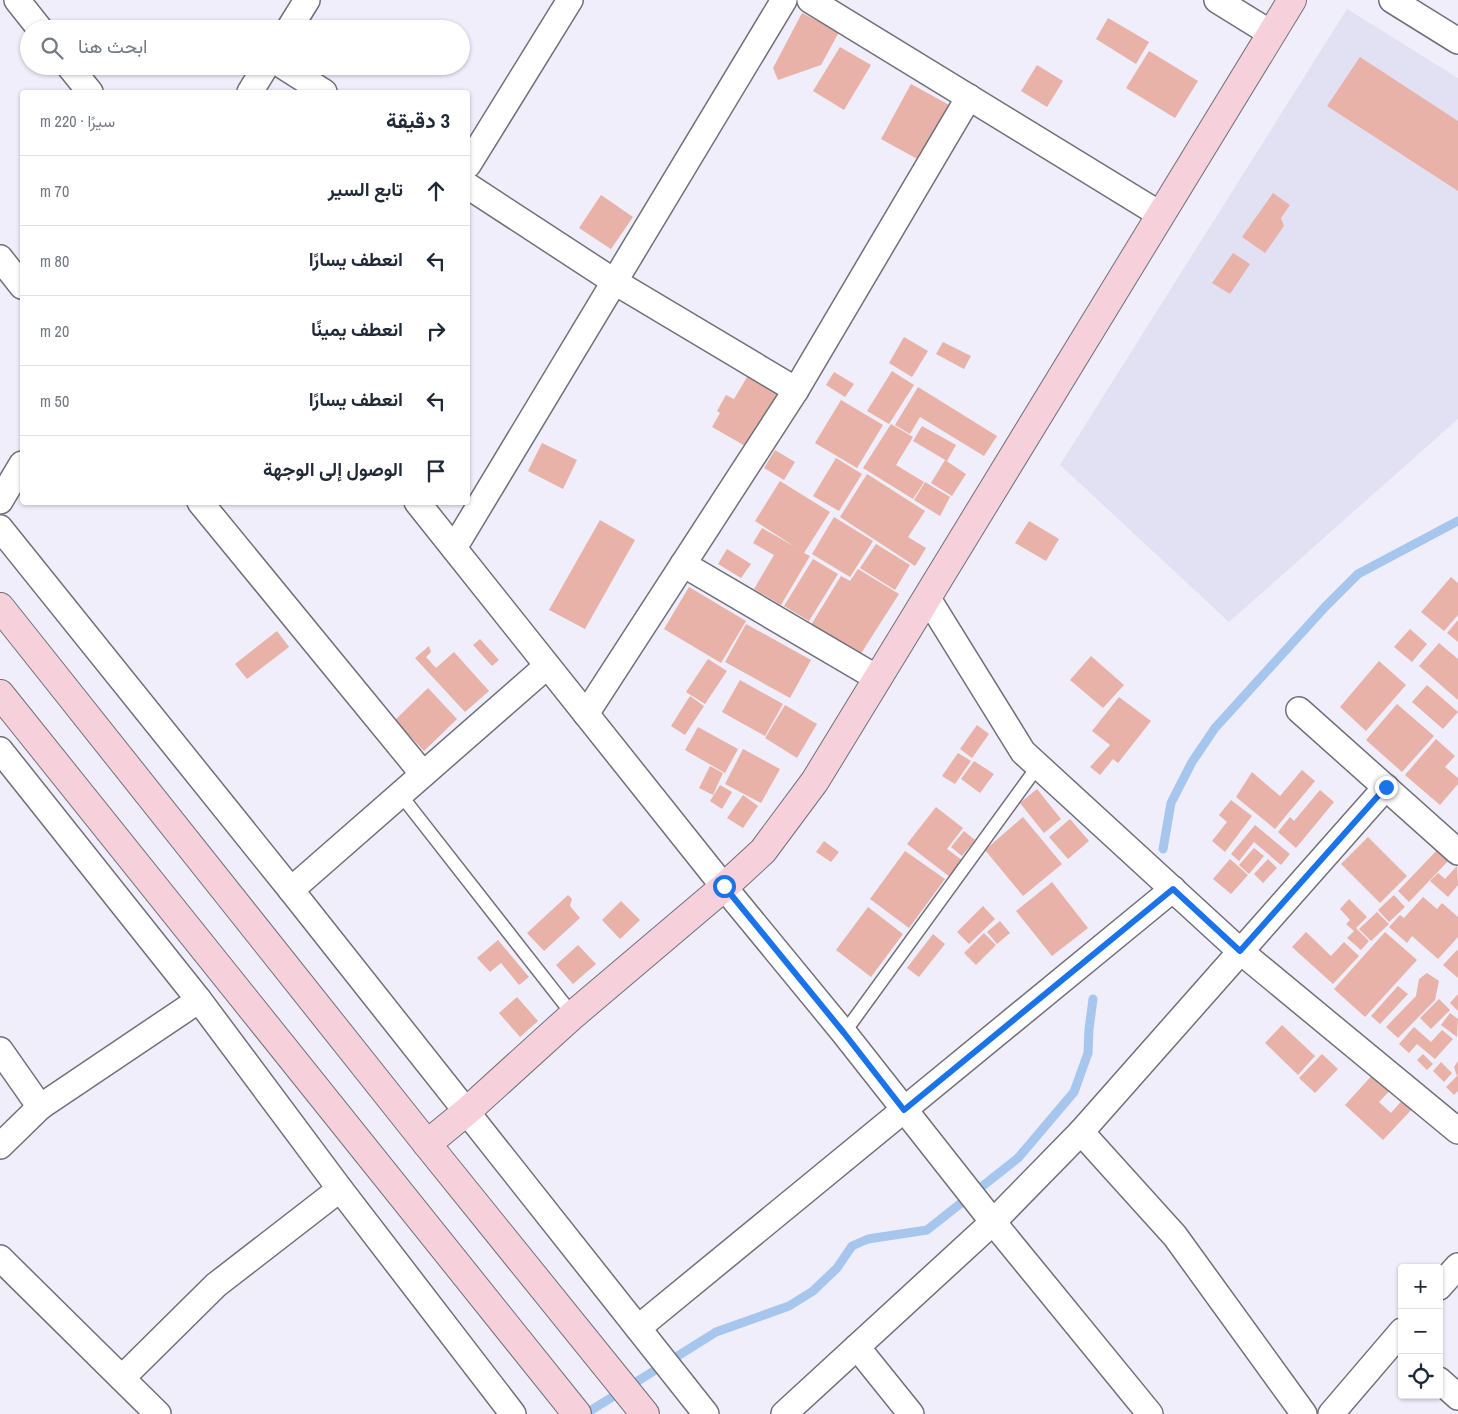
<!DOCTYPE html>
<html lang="ar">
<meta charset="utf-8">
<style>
body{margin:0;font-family:"Archivo Narrow",Vazirmatn,sans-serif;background:#f2f2f3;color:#1f2937;direction:rtl}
.controls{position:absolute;right:15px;bottom:15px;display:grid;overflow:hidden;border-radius:5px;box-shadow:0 1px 4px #0004}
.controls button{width:45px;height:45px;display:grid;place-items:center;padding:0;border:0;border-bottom:1px solid #e0e1e3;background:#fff;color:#1f2937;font:25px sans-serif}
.stop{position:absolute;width:15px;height:15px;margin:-11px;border:4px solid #1a73e8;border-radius:50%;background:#fff}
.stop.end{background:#1a73e8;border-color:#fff;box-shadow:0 1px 5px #0008}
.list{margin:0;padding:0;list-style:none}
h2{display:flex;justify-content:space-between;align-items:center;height:65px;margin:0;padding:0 20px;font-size:21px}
h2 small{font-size:16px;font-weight:400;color:#747a83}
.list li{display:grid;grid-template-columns:32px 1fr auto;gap:15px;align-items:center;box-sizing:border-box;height:70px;padding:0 20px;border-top:1px solid #e0e1e3}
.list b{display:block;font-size:19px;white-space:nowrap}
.list em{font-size:16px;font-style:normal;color:#747a83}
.icon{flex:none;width:28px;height:28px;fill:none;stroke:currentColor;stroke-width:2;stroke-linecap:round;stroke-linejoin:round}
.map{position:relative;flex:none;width:1458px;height:1414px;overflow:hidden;direction:ltr}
.search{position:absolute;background:#fff;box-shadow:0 1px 4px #0004;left:20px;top:20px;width:450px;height:55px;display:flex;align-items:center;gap:12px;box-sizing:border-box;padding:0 18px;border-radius:28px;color:#747a83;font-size:19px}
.panel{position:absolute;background:#fff;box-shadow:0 1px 4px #0004;left:20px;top:90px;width:450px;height:415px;border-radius:5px;direction:rtl}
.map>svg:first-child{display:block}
.built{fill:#e2e1f4}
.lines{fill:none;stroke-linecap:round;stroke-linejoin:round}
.stream{stroke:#a7c6ee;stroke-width:9}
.building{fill:#e8b2a8}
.lane-casing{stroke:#71707a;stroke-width:15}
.street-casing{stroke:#71707a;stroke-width:28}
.secondary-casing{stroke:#71707a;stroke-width:30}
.lane{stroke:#fff;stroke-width:12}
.street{stroke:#fff;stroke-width:25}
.secondary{stroke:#f6d0db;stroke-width:28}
.route{stroke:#1a73e8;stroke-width:6}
</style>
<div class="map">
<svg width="1458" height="1414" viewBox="0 0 1458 1414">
<rect width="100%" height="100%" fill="#efeefa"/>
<path class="built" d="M1347,9l111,69v341l-229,203 -169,-157z"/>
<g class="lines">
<g class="stream">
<path d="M1163,849l8,-46 21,-41 23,-34 110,-121 33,-33 100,-53"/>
<path d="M585,1414l131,-82 73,-26 24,-15 24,-23 15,-22 16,-7 59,-9 91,-72 56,-66 14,-39 1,-24 4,-30"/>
</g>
</g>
<g class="building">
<path d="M802,13l37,19 -18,33 -43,15 -5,-12z"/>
<path d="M1108,18l41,24 -13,22 -40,-25z"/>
<path d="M840,47l31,18 -27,45 -31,-19z"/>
<path d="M1149,51l49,30 -23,37 -49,-30z"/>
<path d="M1360,57l98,64v70l-131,-85z"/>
<path d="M1037,65l26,16 -16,26 -26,-16z"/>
<path d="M911,84l40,22 -30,55 -40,-22z"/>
<path d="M1273,193l17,12 -9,13 3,8 -19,27 -23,-16z"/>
<path d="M601,195l32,22 -22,32 -32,-21z"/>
<path d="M1233,253l17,11 -20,30 -18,-11z"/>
<path d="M904,337l24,14 -16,26 -23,-14z"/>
<path d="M943,342l28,14 -7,13 -28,-15z"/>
<path d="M892,371l22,14 -25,39 -22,-13z"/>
<path d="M750,372l30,18 -33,57 -35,-20 8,-14 -3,-2 9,-16 8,4z"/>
<path d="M834,372l20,12 -9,13 -19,-12z"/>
<path d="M918,387l79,49 -13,20 -64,-39 -10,17 -15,-9z"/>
<path d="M841,400l42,25 -26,43 -42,-25z"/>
<path d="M891,424l22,13 -17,28 28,17 -11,17 -50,-31z"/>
<path d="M922,426l34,19 -9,16 -34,-20z"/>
<path d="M542,443l35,17 -14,29 -35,-18z"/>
<path d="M775,450l20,12 -11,18 -20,-12z"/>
<path d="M836,458l26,16 -23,37 -26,-15z"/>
<path d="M945,460l21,14 -14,22 -21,-13z"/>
<path d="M867,474l58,37 -17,26 18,11 -11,18 -75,-49z"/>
<path d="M780,481l50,31 -26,41 6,3 -29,49 -27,-16 20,-34 -21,-12 9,-15 33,19 -40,-26z"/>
<path d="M925,482l25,15 -10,19 -26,-16z"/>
<path d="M834,517l39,24 -23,36 -38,-23z"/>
<path d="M600,520l35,20 -50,89 -36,-19z"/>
<path d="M1029,521l30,18 -13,22 -31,-18z"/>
<path d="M876,544l34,21 -15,25 -35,-22z"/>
<path d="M727,549l24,15 -10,14 -23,-14z"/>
<path d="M813,559l25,15 -29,47 -25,-15z"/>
<path d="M858,569l41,25 -39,61 -49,-30 30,-49 9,5z"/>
<path d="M1451,577l7,6v32l-14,16 -23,-19z"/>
<path d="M689,587l57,34 -25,42 -57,-34z"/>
<path d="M1458,620v22l-11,-9z"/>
<path d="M746,624l65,36 -21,38 -65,-36z"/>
<path d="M1410,629l17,15 -15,18 -18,-15z"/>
<path d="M277,631l12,16 -42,32 -12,-15z"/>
<path d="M480,639l19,21 -7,6 -19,-21z"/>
<path d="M1439,643l19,16v41l-39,-34z"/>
<path d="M429,646l2,6 -5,5 10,11 18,-16 35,39 -24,21 -50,-54z"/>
<path d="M1091,656l33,29 -21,23 -33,-28z"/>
<path d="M708,659l19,12 -22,33 -19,-12z"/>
<path d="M1379,661l27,24 -40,46 -26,-24z"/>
<path d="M740,680l43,24 -18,32 -43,-24z"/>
<path d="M1427,685l31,27 -15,17 -31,-27z"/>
<path d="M428,688l29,31 -33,32 -29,-31z"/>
<path d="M690,696l14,10 -19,29 -14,-9z"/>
<path d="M1119,697l32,24 -33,42 -5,-4 -13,16 -10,-8 20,-22 -18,-14z"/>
<path d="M1397,704l37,32 -32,36 -36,-32z"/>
<path d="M785,705l32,19 -20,34 -32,-20z"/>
<path d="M977,725l12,9 -17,24 -12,-9z"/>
<path d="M698,727l40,22 -13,24 -40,-23z"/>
<path d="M1436,739l19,17 -10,11 13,11v6l-18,21 -35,-30z"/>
<path d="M743,749l37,20 -19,34 -36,-19z"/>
<path d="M958,753l13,8 -16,23 -13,-8z"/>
<path d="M974,761l20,13 -14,19 -19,-14z"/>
<path d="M710,766l13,7 -10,22 -14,-7z"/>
<path d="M1302,770l13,11 -40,48 -39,-32 16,-25 28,24z"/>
<path d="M720,785l12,7 -10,17 -12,-8z"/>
<path d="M1037,789l24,30 -17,14 -24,-30z"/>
<path d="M1320,790l14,12 -38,46 -18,-16 12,-15 4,4z"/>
<path d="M743,795l15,11 -15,22 -16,-10z"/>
<path d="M1231,800l21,16 -27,36 -13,-11 15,-19 -8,-7z"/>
<path d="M936,807l27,21 -16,21 15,11 -12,17 -43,-33z"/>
<path d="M1023,817l39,47 -39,32 -38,-46z"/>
<path d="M1070,819l19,22 -21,18 -19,-22z"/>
<path d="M1255,825l35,29 -9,11 -27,-23 -15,19 -8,-7z"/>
<path d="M964,831l11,9 -13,16 -11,-9z"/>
<path d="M1368,837l39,39 -27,27 -39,-39z"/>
<path d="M824,841l15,11 -8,10 -15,-10z"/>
<path d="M1440,847l11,11 -42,44 -11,-11z"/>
<path d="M1254,848l10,8 -15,18 -10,-9z"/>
<path d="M905,851l40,28 -36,49 -39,-29z"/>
<path d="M1230,859l18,16 -17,19 -18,-15z"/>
<path d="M1268,859l9,9 -14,15 -9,-9z"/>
<path d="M1457,866l1,19 -10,12 -18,-16 8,-8 7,6z"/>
<path d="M1052,882l36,46 -36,28 -36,-45z"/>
<path d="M568,895l4,4 -2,7 10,12 -36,33 -17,-18z"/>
<path d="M1394,895l11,12 -16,15 -11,-12z"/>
<path d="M1423,897l14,12 5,-6 16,14v20l-20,22 -26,-23 -5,7 -18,-16 11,-12 4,3z"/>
<path d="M1349,899l18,18 -11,11 13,13 -8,9 -14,-12 7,-7 -8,-7 4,-4 -10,-11z"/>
<path d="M621,901l19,19 -20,19 -18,-19z"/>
<path d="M983,906l12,13 -26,25 -12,-12z"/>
<path d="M868,907l35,27 -32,43 -35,-27z"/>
<path d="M1377,912l12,12 -18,17 -12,-12z"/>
<path d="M1000,921l10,12 -13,11 -10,-12z"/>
<path d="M1306,932l25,24 13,-14 15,14 -26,28 -41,-37z"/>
<path d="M1385,932l32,28 -52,57 -31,-28z"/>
<path d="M984,933l12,12 -20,20 -12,-12z"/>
<path d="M933,934l12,10 -26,33 -12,-9z"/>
<path d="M498,940l31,37 -10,8 -18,-22 -11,9 -13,-14z"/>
<path d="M578,945l18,19 -23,20 -17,-19z"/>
<path d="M1457,950l1,1v27l-15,-13z"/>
<path d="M1427,973l12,8 -4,19 -37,38 -12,-11 30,-31 3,-17z"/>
<path d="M1398,986l10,8 -28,30 -9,-8z"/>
<path d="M1458,994v17l-8,-8z"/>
<path d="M517,997l21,24 -18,16 -21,-24z"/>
<path d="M1439,999l11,11 -19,19 -11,-11z"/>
<path d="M1450,1013l8,6 -1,18 -16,-12z"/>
<path d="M1282,1025l33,31 -17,19 -33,-32z"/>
<path d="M1414,1027l17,15 11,-12 11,9 -18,20 -18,-15 -8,9 -10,-9z"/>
<path d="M1322,1054l16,15 -23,24 -16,-15z"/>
<path d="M1423,1054l10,10 -6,6 -10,-10z"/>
<path d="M1458,1061v30l-4,4 -8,-8 11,-11 -3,-9z"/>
<path d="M1441,1062l11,11 -8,9 -11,-11z"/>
<path d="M1377,1070l17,16 -15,16 12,11 13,-15 10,9 -31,33 -38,-35z"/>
</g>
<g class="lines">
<g class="lane-casing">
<g id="lane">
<path d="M400,794l173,221"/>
<path d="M844,1033l194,-267"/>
</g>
</g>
<g class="street-casing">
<g id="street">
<path d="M17,0l23,29"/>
<path d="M810,0l351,215"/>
<path d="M1217,0l55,34"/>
<path d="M1392,0l66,41"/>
<path d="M289,29l18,-29"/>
<path d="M69,66l21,26"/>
<path d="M283,66l41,26"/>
<path d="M250,92l16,-26"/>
<path d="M468,165l102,-165"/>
<path d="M468,186l147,96 181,108"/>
<path d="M0,258l22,28"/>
<path d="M0,501l22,-37"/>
<path d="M200,502l223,272"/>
<path d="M417,502l307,385 120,146 149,189 157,192"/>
<path d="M0,528l291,362 415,524"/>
<path d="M454,548l330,-548"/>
<path d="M683,564l194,114"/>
<path d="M927,597l96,155 217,199 218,180"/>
<path d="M1299,710l159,142"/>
<path d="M586,714l210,-324 173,-293"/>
<path d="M0,750l199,250 141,189 173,225"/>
<path d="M291,890l256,-224"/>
<path d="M0,1050l40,57"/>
<path d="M1081,1132l94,104 129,178"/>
<path d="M0,1146l40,-39 159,-107"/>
<path d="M0,1258l158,156"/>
<path d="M1439,1287l19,-21"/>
<path d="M638,1328l535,-439"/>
<path d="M857,1347l54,67"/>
<path d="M122,1378l94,-93 124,-96"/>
<path d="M1439,1380l19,17"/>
<path d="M784,1414l209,-192 88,-90 305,-345"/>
<path d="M1331,1414l71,-83"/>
</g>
</g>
<g class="secondary-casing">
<g id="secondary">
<path d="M0,607l427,537 218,270"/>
<path d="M0,694l577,720"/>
<path d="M427,1144l39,-32 107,-97 151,-128 39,-36 52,-70 477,-781"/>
</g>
</g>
<use href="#lane" class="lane"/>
<use href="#street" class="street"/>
<use href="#secondary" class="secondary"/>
</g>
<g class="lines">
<path class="route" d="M724,886l120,147 60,77 269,-221 67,62 146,-164"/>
</g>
</svg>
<div class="controls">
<button>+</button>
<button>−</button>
<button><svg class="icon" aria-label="locate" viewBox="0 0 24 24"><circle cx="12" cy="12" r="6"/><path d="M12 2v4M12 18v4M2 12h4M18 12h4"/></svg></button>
</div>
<div class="stop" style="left:724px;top:886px"></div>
<div class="stop end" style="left:1386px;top:787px"></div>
<div class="search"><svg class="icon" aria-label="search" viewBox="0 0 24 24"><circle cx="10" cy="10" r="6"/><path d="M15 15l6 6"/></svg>ابحث هنا</div>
<section class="panel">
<h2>3 دقيقة<small>سيرًا · 220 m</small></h2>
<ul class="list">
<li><svg class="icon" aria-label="ahead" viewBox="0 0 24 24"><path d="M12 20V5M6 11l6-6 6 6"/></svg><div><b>تابع السير</b></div><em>70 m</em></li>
<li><svg class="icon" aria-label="left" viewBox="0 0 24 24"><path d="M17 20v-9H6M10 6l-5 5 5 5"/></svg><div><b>انعطف يسارًا</b></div><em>80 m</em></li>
<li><svg class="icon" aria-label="right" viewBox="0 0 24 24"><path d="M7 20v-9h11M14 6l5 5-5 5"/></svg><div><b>انعطف يمينًا</b></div><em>20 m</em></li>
<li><svg class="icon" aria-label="left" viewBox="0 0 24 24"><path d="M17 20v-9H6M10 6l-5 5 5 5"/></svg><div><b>انعطف يسارًا</b></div><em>50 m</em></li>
<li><svg class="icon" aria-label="arrive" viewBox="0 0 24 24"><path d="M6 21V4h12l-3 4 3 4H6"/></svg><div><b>الوصول إلى الوجهة</b></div></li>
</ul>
</section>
</div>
